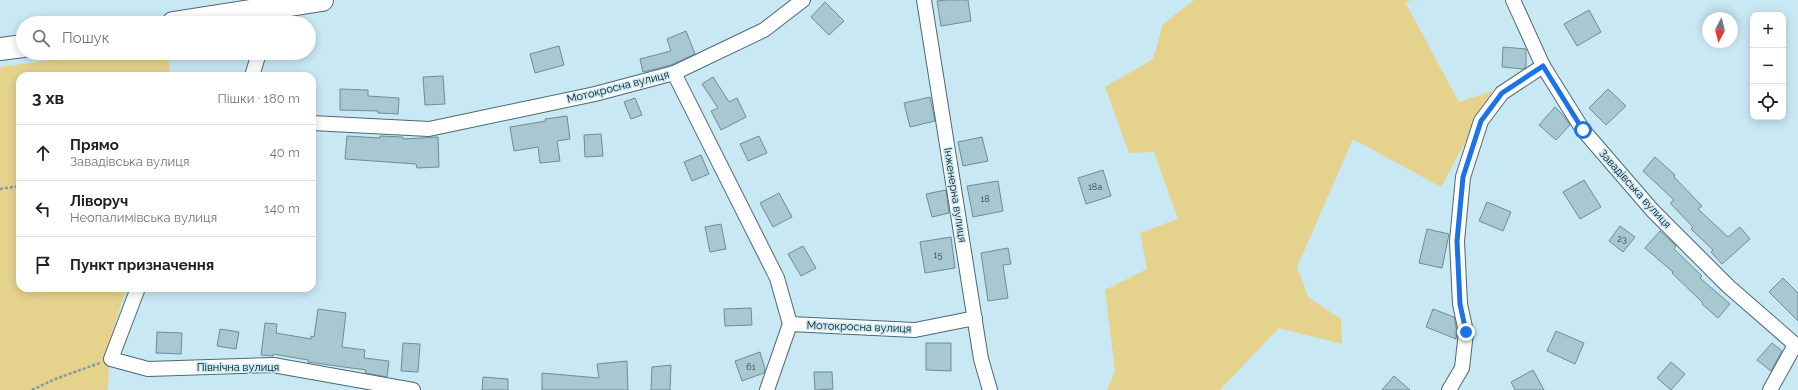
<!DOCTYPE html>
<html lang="uk">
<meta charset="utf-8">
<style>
body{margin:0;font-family:Raleway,sans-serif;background:#f6f6f6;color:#202124}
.controls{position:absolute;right:12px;top:12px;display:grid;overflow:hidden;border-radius:8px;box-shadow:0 2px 10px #0003}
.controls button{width:36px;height:36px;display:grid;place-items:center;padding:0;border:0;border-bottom:1px solid #e0e0e0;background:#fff;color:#202124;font:20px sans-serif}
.compass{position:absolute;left:1702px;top:12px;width:36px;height:36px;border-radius:50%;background:#fff;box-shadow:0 2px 10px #0003;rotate:187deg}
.stop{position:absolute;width:12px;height:12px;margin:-9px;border:3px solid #1a73e8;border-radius:50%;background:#fff}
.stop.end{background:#1a73e8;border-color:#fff;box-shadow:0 1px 4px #0008}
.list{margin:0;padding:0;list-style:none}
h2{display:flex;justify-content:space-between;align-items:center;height:52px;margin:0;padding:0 16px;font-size:17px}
h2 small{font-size:13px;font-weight:400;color:#757577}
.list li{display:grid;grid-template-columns:26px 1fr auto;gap:12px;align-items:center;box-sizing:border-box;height:56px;padding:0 16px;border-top:1px solid #e0e0e0}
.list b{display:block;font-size:15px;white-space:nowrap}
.list p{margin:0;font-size:13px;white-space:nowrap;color:#757577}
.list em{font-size:13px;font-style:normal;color:#757577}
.icon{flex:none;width:22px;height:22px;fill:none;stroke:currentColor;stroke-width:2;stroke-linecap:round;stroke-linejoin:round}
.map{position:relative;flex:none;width:1798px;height:390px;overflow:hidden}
.search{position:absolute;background:#fff;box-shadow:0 2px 10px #0003;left:16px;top:16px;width:300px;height:44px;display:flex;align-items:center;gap:10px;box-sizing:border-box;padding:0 14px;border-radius:22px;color:#757577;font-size:15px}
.panel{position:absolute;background:#fff;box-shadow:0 2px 10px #0003;left:16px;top:72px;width:300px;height:220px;border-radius:12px}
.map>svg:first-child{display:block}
.green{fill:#e5d38d}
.building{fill:#a7c7d1;stroke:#6e8c96}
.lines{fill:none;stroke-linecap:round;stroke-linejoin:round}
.minor-casing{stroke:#4c6972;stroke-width:16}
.primary-casing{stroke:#4c6972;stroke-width:24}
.path{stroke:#829aa2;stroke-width:2.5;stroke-dasharray:3 2;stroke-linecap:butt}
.minor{stroke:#fff;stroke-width:14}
.primary{stroke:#fff;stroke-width:22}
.route{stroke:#1a73e8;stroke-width:5}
.labels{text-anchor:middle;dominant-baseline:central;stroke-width:3;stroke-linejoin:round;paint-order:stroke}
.number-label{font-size:9px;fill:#324348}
.street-label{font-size:11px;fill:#0b171a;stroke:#c8e8f3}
</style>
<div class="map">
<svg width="1798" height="390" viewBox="0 0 1798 390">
<rect width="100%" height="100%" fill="#c8e8f3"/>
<g class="green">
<path d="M1194,0h218l-7,2 54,100 34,-11 -52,96 -88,-48 -56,128 11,30 33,22 1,25 -63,-16 -59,62h-113l8,-19 -10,-81 42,-21 -7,-36 38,-14 -24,-67 -25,1 -24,-66 48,-28 10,-35z"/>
<path d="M101,53h67l2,23h-150v212h106l-16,53 -2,49h-108v-323z"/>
</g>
<g class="building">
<path d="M947,0h21l3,21 -30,5 -4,-25z"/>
<path d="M825,2l19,19 -15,14 -18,-18z"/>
<path d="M1589,10l12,22 -24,14 -13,-22z"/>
<path d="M686,31l9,23 -24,11 -28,7 -3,-13 31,-8 -4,-12z"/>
<path d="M559,46l5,19 -29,8 -5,-19z"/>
<path d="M1503,47l23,2v18l-3,2 -21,-2z"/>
<path d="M443,76l2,28 -20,1 -2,-28z"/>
<path d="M713,77l16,25 8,-4 9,19 -25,13 -10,-19 7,-3 -16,-24z"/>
<path d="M340,89l28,1v6l31,2 -1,16 -20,-1v-2l-38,-1z"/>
<path d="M1608,89l18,17 -20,19 -17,-17z"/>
<path d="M930,97l5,24 -25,6 -6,-24z"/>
<path d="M635,98l7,17 -11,4 -7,-17z"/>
<path d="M1555,107l8,8 7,10 -14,15 -17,-15z"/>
<path d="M567,116l3,23 -13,2 3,20 -20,2 -2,-16 -24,4 -4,-24 36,-6 -1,-2z"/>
<path d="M601,134l2,22 -18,1 -1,-22z"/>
<path d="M347,136l33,2v-2l23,1v2l35,-2 1,30 -22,1 -1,-4 -71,-5z"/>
<path d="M759,136l8,17 -19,8 -8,-17z"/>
<path d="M982,137l6,24 -25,5 -5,-24z"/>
<path d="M701,155l8,19 -17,7 -8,-19z"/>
<path d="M1655,157l20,18 -1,2 28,29 -4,3 30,28 12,-10 10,12 -28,25 -11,-12 2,-2 -22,-21 2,-2 -23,-24 4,-3 -31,-29z"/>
<path d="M1103,170l8,26 -25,8 -8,-26z"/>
<path d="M1584,180l17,27 -21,12 -17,-27z"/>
<path d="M998,181l5,30 -30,6 -6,-31z"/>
<path d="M946,190l3,23 -17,4 -6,-23z"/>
<path d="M779,193l13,24 -19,10 -13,-24z"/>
<path d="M1487,202l24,10 -8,19 -24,-10z"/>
<path d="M721,224l5,25 -16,3 -5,-25z"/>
<path d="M1620,226l15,11 -12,15 -14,-11z"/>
<path d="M1427,229l22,5 -7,34 -23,-5z"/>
<path d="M1660,231l16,15 -2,3 28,27 -2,2 30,26 -12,14 -16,-14 1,-1 -31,-30 1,-1 -28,-24z"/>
<path d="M951,237l4,31 -30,5 -5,-31z"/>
<path d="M803,246l13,22 -15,8 -13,-22z"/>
<path d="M1008,248l3,16 -8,1 5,33 -20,3 -7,-48z"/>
<path d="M1783,278l15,15v28l-29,-29z"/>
<path d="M751,308l1,17 -27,1 -1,-17z"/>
<path d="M318,309l28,4 -4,34 23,3 -1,8 25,3 -2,16 -22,-4 1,-3 -58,-8v-2l-35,-6v2l-12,-1 4,-32 12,1 -1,9 35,6v-3l3,1z"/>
<path d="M1433,309l21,8 3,15 -1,7 -30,-12z"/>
<path d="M220,329l19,3 -3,17 -19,-3z"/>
<path d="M1556,331l28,12 -9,21 -28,-13z"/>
<path d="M157,332l25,1 -1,21 -25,-1z"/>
<path d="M403,343l17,1 -2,28 -17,-1z"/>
<path d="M926,343h25v28l-25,-1z"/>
<path d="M1772,343l10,8 -11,20 -14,-11z"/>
<path d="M760,352l5,17 -1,4 -22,8 -7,-20z"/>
<path d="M627,361l1,29h-86v-17l57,5 -2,-14z"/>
<path d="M1671,362l14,12 -14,16 -14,-12z"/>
<path d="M671,365l-1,25h-19l1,-23z"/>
<path d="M1533,370l11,20h-29l-4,-8z"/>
<path d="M814,372h18l1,17 -18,1z"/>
<path d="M1394,376l16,14h-28z"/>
<path d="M483,377l25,2v11h-26z"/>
</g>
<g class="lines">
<g class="minor-casing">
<g id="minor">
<path d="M924,0l57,359 9,31"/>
<path d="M1513,0l30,66 40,64 70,81 75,75 70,61"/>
<path d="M674,73l90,-43 39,-30"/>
<path d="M252,76l7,-23"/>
<path d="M312,123l117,6 166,-35 79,-21 103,205 13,46"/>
<path d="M138,288l-27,71 37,10 125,-4 140,25"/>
<path d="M767,390l23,-66 125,6 60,-12"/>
<path d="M1449,390l13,-22 4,-36 -6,-28 -3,-63 6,-64 18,-56 21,-28 41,-27"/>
<path d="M1770,390l25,-45"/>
</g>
</g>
<g class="primary-casing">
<g id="primary">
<path d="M173,23l149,-23"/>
<path d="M0,49l23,-3"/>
</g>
</g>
<g class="path">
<path d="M0,189l20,-3"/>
<path d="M32,390l23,-11 45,-16"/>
</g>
<use href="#minor" class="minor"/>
<use href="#primary" class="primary"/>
</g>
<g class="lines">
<path class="route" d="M1466,332l-6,-28 -3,-63 6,-64 18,-56 21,-28 41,-27 40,64"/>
</g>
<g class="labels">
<g class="number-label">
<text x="1095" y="187">18а</text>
<text x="985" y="199">18</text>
<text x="1622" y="239">23</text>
<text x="938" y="255">15</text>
<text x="751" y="367">61</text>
</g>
<g class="street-label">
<text transform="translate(618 87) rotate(-14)">Мотокросна вулиця</text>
<text transform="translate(1635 189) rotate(48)">Завадівська вулиця</text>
<text transform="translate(955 195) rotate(81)">Інженерна вулиця</text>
<text transform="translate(859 327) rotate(2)">Мотокросна вулиця</text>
<text x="238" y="367">Північна вулиця</text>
</g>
</g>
</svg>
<div class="controls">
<button>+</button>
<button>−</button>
<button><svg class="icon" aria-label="locate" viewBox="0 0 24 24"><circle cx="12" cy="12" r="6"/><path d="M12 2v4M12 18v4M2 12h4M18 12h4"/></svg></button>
</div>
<svg class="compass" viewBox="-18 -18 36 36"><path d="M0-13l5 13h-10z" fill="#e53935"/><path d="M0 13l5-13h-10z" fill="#757577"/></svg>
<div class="stop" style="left:1583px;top:130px"></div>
<div class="stop end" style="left:1466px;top:332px"></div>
<div class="search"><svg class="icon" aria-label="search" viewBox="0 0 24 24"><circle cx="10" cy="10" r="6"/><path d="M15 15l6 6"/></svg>Пошук</div>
<section class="panel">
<h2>3 хв<small>Пішки · 180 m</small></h2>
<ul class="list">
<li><svg class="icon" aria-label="ahead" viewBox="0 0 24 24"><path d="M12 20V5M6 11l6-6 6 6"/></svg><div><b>Прямо</b><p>Завадівська вулиця</p></div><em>40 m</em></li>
<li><svg class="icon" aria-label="left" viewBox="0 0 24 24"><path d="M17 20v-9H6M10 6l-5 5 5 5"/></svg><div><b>Ліворуч</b><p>Неопалимівська вулиця</p></div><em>140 m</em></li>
<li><svg class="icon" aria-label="arrive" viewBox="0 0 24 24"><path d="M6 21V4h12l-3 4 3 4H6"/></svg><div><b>Пункт призначення</b></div></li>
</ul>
</section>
</div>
